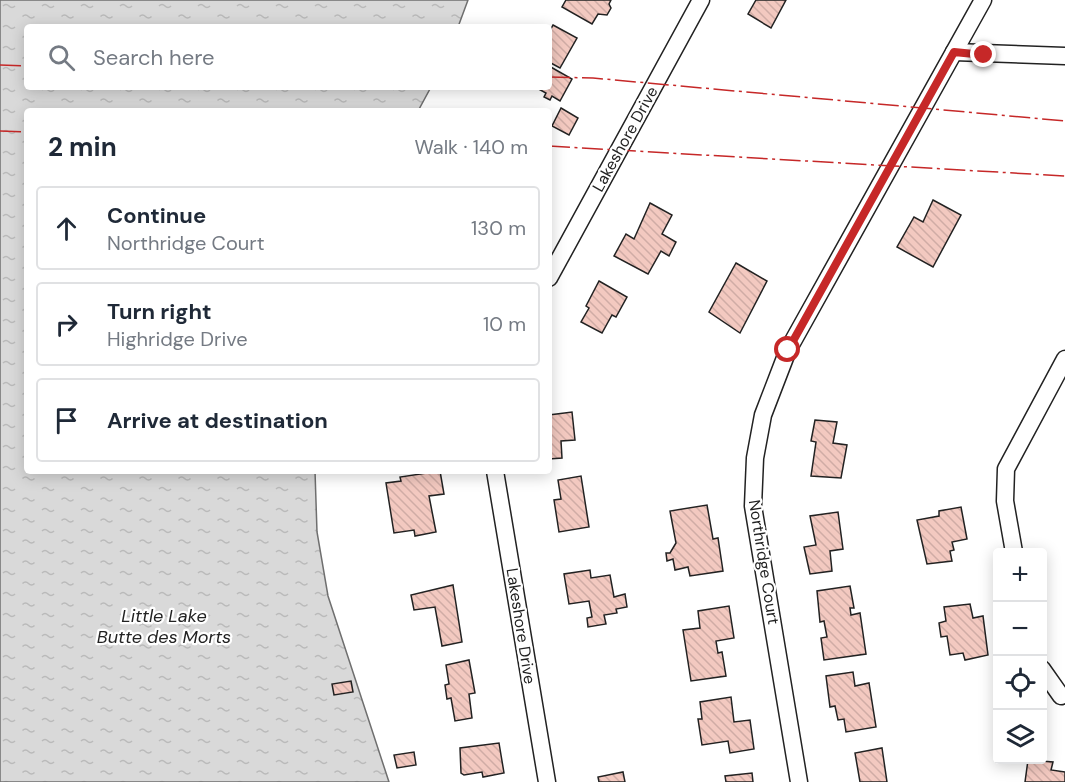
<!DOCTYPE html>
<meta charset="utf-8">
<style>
body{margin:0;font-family:"DM Sans",sans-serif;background:#f6f6f7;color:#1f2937}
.controls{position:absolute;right:18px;bottom:18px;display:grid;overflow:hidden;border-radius:6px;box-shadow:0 3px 15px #0003}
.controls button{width:54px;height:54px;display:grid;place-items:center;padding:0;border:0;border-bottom:2px solid #e0e1e3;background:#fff;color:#1f2937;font:30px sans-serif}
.stop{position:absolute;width:18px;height:18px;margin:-14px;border:4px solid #c62828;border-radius:50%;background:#fff}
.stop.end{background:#c62828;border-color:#fff;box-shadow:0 2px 6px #0008}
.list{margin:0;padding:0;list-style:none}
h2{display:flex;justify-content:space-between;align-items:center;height:78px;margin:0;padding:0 24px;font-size:26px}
h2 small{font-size:20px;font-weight:400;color:#747a83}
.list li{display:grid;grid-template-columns:39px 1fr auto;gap:18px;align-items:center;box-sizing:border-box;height:84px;margin:0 12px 12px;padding:0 12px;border:2px solid #e0e1e3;border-radius:6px}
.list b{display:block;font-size:22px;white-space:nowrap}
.list p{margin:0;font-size:20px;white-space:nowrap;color:#747a83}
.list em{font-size:20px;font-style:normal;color:#747a83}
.icon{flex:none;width:33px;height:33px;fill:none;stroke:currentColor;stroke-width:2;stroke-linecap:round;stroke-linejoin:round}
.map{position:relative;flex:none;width:1065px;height:782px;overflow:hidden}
.search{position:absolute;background:#fff;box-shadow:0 3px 15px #0003;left:24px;top:24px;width:528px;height:66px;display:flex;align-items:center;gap:15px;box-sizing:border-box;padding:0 21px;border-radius:6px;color:#747a83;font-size:22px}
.panel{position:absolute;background:#fff;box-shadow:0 3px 15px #0003;left:24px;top:108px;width:528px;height:366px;border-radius:6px}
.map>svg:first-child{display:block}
.water{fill:url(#water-ripples);stroke:#6f6f6f;stroke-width:1.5}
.building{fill:url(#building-back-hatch);stroke:#222;stroke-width:1.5}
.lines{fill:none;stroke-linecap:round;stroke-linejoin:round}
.minor-casing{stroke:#222;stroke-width:19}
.minor{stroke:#fff;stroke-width:16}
.power{stroke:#c62828;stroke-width:1.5;stroke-dasharray:21 4.5 3 4.5;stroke-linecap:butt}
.route{stroke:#c62828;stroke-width:8}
.labels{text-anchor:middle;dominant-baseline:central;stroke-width:4.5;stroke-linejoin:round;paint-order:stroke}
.street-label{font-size:16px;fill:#222;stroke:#fff}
.water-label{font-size:18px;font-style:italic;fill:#222;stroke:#fff}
</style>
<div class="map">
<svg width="1065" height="782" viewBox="0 0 1065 782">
<defs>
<pattern id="water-ripples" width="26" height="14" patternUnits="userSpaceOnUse" patternTransform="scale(1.5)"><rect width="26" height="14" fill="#d9d9d9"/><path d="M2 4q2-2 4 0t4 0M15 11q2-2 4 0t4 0" fill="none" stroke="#bababa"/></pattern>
<pattern id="building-back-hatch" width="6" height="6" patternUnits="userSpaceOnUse" patternTransform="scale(1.5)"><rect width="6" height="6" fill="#f3c9c0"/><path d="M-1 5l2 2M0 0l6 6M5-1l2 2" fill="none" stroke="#d0aca5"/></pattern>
</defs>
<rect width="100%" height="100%" fill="#fff"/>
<path class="water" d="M0,0h468l-10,27h-431v60h404l-13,24h-391v360h288l2,61 11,64 61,186h-389z"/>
<g class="building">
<path d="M566,0h45l-2,4 2,4 -4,7 -9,-1 -6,10 -30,-17z"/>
<path d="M756,0h30l-15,28 -23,-14z"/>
<path d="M553,25l24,13 -17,30 -11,-6v-29z"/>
<path d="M549,66l23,13 -12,22 -8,-5 -2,4 -6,-3 2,-4 -11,-6h14z"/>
<path d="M561,108l17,10 -9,17 -17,-9z"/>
<path d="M933,200l28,15 -28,52 -36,-20 17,-30 9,5z"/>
<path d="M650,203l22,12 -10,19 14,8 -7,14 -8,-5 -13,23 -34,-18 12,-22 8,5z"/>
<path d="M736,263l31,18 -27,52 -31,-21z"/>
<path d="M599,281l28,16 -11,20 -4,-2 -10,18 -21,-11 8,-14 -3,-2z"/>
<path d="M572,412l3,28 -14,1 1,17 -13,1v-44z"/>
<path d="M815,420l22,2 -4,21 14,2 -6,33 -30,-2 5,-34 -5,-1z"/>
<path d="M440,471l4,23 -15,2 7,36 -21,4 -1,-6 -20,3 -8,-50 15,-2 -1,-4z"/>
<path d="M581,476l8,51 -30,5 -5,-32 7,-1 -3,-19z"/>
<path d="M707,505l6,34 5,-1 5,33 -33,5 -2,-9 -13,3 -2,-11 -6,2 -1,-8h4l6,-10 -6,-32z"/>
<path d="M961,507l6,32 -15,3 2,8 -4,1 2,10 -25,3 -10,-44 22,-4v-5z"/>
<path d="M838,512l5,37 -13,2 2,20 -22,3 -6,-27 12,-2 -6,-29z"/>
<path d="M590,570l1,8 19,-3 4,22 11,-3 2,13 -11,2 1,4 -13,2 2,9 -18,3 -1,-9 5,-1 -3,-16 -20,3 -5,-30z"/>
<path d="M453,585l9,57 -20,4 -7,-39 -21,3 -3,-15z"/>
<path d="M850,586l4,22h-4l1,7 9,-2 6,41 -42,6 -3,-22 6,-1 -3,-16 -4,1 -3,-31z"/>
<path d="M970,604l3,14 10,-2 5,39 -23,5 -2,-7 -13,2 -3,-19 -6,1 -2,-14 7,-2 -2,-14z"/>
<path d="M729,606l5,32 -18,3 2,12 4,-1 4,24 -35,5 -8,-51 17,-2 -2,-17z"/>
<path d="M469,660l6,33 -6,1 3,24 -17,3 -4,-23 -4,1 -2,-14 4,-1 -3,-19z"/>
<path d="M853,672l2,14 14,-3 7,44 -30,5 -2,-13 -6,1 -3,-14 -5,1 -4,-31z"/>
<path d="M351,681l2,11 -19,3 -2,-11z"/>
<path d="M731,697l3,25 16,-2 4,29 -24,4 -2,-12 -26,4 -4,-26h4l-2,-17z"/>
<path d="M499,743l5,30 -21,4 -1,-5 -18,3 -3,-2 -1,-25z"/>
<path d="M882,748l5,34h-27l-5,-29z"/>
<path d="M414,752l2,13 -19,3 -3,-13z"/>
<path d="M1028,760l25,2 -2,8 14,2v10h-40z"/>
<path d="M623,772l2,10h-26l-1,-5z"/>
<path d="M752,773l1,9h-27l-1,-6z"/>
</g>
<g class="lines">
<g class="minor-casing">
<g id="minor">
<path d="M954,52l111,4"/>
<path d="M549,278l152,-278"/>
<path d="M495,471l52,311"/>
<path d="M1014,552l-9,-51 1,-32 59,-110"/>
<path d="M1042,669l19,27"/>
<path d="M799,782l-46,-276 2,-48 8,-43 25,-65 195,-350"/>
</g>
</g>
<use href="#minor" class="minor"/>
<g class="power">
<path d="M0,65l27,1"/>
<path d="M549,77l44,1 472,43"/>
<path d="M0,131l27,1"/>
<path d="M549,146l516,30"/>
</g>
</g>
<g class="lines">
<path class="route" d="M788,350l166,-298 30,3"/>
</g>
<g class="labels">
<g class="street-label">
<text transform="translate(625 139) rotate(-61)">Lakeshore Drive</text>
<text transform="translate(764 562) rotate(81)">Northridge Court</text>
<text transform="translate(521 626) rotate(81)">Lakeshore Drive</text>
</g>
<g class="water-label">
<text x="164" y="616">Little Lake<tspan x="164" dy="21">Butte des Morts</tspan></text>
</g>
</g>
</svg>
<div class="controls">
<button>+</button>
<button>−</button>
<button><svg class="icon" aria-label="locate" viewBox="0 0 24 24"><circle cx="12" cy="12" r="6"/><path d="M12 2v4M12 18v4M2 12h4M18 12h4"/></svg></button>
<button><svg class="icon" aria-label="layers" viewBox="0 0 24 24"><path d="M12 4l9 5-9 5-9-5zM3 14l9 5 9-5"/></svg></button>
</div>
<div class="stop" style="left:788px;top:350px"></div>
<div class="stop end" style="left:984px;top:55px"></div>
<div class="search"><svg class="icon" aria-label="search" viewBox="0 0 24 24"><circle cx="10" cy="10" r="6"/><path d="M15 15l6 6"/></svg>Search here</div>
<section class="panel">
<h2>2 min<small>Walk · 140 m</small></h2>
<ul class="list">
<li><svg class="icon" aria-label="ahead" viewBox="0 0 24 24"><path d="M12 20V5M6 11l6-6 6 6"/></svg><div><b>Continue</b><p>Northridge Court</p></div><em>130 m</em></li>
<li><svg class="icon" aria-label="right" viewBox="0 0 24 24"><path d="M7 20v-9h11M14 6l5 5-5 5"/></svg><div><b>Turn right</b><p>Highridge Drive</p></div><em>10 m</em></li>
<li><svg class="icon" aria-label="arrive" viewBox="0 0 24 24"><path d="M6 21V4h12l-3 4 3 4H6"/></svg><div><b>Arrive at destination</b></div></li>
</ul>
</section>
</div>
